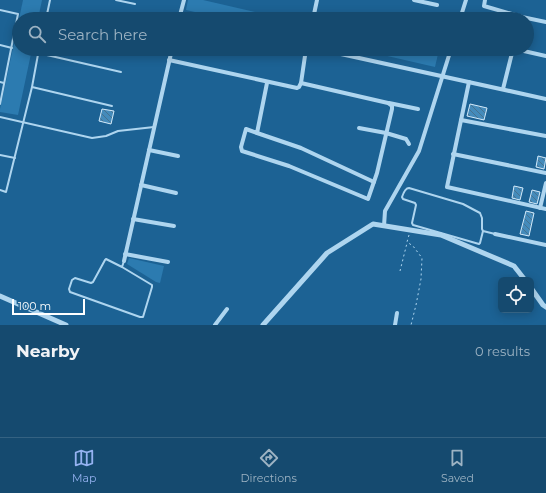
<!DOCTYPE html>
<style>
body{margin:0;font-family:Montserrat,sans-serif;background:#1e5174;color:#f1f3f6}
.controls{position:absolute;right:12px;bottom:12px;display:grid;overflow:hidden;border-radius:6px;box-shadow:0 2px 10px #0003}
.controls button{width:36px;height:36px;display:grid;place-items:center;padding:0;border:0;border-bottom:1px solid #346282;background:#154a6f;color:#f1f3f6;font:20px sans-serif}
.scale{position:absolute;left:12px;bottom:10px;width:73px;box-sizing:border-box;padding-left:4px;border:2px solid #fff;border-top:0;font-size:11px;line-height:14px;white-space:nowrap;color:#fff;-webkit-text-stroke:3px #1c6294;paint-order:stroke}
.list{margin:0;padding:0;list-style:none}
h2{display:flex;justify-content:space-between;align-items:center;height:52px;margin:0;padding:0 16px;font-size:17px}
h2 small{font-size:13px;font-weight:400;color:#9db3c3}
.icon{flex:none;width:22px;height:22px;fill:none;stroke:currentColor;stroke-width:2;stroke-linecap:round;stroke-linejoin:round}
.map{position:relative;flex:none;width:546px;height:325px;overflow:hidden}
.search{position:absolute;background:#154a6f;box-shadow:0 2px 10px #0003;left:12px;right:12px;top:12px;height:44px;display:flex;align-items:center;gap:10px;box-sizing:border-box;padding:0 14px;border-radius:22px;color:#9db3c3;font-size:15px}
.sheet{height:112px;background:#154a6f}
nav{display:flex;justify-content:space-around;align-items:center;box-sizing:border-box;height:56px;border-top:1px solid #346282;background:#154a6f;font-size:11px;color:#9db3c3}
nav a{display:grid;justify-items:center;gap:2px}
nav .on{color:#95b2f1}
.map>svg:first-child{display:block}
.park{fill:#2c7bb0}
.building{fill:url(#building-back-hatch);stroke:#d4ebfb}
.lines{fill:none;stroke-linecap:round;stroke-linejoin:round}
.path{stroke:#aed5ef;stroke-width:1;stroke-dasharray:2 3;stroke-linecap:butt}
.service{stroke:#aed5ef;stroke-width:2}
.minor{stroke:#aed5ef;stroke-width:4}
.tertiary{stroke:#aed5ef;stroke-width:5}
</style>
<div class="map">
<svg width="546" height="325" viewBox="0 0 546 325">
<defs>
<pattern id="building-back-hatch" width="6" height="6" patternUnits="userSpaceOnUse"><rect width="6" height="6" fill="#448bbb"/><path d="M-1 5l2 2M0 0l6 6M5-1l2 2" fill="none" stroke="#47728f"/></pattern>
</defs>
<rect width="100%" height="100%" fill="#1c6294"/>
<g class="park">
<path d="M23,0h19l-4,19h-19z"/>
<path d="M188,0h15l83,19h-60l-40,-9z"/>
<path d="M19,20v29h13l-14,66 -18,-3v-3z"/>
<path d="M357,49h59l22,5 -3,13z"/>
<path d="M129,258l35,8 -4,17 -4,-1 -29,-18z"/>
</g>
<g class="building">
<path d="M470,104l17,4 -3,12 -17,-4z"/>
<path d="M102,109l12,2 -3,13 -12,-3z"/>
<path d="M538,156l8,2 -2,11 -8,-2z"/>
<path d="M514,186l9,2 -3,12 -8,-2z"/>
<path d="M532,190l8,2 -3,12 -8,-2z"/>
<path d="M526,211l8,2 -5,23 -9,-2z"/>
</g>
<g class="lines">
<g class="path">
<path d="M409,235l-2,7 6,4 9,12 -1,21 -5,26 -5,20"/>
<path d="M400,271l7,-28"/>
</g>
<g class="service">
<path d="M116,0l19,4"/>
<path d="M0,10l18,4 -18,90"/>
<path d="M46,19l4,-19"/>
<path d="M0,45l12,3"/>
<path d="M38,53l83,19"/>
<path d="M0,82l4,1"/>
<path d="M32,87l80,19"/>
<path d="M0,117l92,21 14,-2 12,-5 36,-4"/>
<path d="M0,155l15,3"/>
<path d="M0,190l6,2 26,-105 7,-38"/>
<path d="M483,231l-3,12 -1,1 -66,-19 -1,-2 4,-18 -1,-2 -12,-4 -1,-2c1,-3 3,-9 7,-9l54,16 17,9 2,5v11l1,2 12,3"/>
<path d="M122,267l-16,-8 -1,1 -12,22 -2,1 -16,-5 -3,2 -3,9 1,3 70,25h3l9,-30v-2l-30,-18 2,-6"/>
</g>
<g class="minor">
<path d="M414,0l23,5"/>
<path d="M485,0l-1,6 38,11 24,5"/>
<path d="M179,17l9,2"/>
<path d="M179,19l5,-19"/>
<path d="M313,19l4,-19"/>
<path d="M460,19l6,-19"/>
<path d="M318,49l228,50"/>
<path d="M515,49l31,7"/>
<path d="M169,60l128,28 2,-1 2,-4 5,-34"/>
<path d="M469,82l-22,105 99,22"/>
<path d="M267,83l-10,50 -11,-4 -5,18 1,4 47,15 79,33 9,-26 15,-64v-3l-4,-3 -87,-20"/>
<path d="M503,89l10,-40"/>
<path d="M389,103l29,6"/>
<path d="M461,120l85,16"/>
<path d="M359,128l27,5 20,6 3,5"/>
<path d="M257,133l44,15 73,34"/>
<path d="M149,150l29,6"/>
<path d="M453,154l93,19"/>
<path d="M141,185l35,8"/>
<path d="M540,208l6,-25"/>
<path d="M133,219l41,7"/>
<path d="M384,226l1,-15 34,-60 32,-102"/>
<path d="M495,234l51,11"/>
<path d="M125,254l43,8"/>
<path d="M124,261l48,-212"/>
<path d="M215,325l12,-16"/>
<path d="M395,325l2,-12"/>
</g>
<g class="tertiary">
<path d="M531,288l12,17 3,2"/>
<path d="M0,296l66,29"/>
<path d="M263,325l64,-72 46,-29 68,11 73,31 11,14"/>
</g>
</g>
</svg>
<div class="controls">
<button><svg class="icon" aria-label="locate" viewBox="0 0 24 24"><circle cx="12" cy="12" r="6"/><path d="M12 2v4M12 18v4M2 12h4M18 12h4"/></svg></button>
</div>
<div class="scale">100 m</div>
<div class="search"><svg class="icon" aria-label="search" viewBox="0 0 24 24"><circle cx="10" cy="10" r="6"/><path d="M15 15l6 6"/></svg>Search here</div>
</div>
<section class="sheet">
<h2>Nearby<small>0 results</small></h2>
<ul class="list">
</ul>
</section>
<nav>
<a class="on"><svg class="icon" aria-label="map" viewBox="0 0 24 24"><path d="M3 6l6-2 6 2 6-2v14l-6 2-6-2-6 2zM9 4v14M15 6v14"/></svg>Map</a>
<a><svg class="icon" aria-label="directions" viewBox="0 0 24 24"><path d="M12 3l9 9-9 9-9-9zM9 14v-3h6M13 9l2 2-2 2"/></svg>Directions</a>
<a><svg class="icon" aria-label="saved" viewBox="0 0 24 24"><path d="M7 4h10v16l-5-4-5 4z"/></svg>Saved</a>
</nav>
